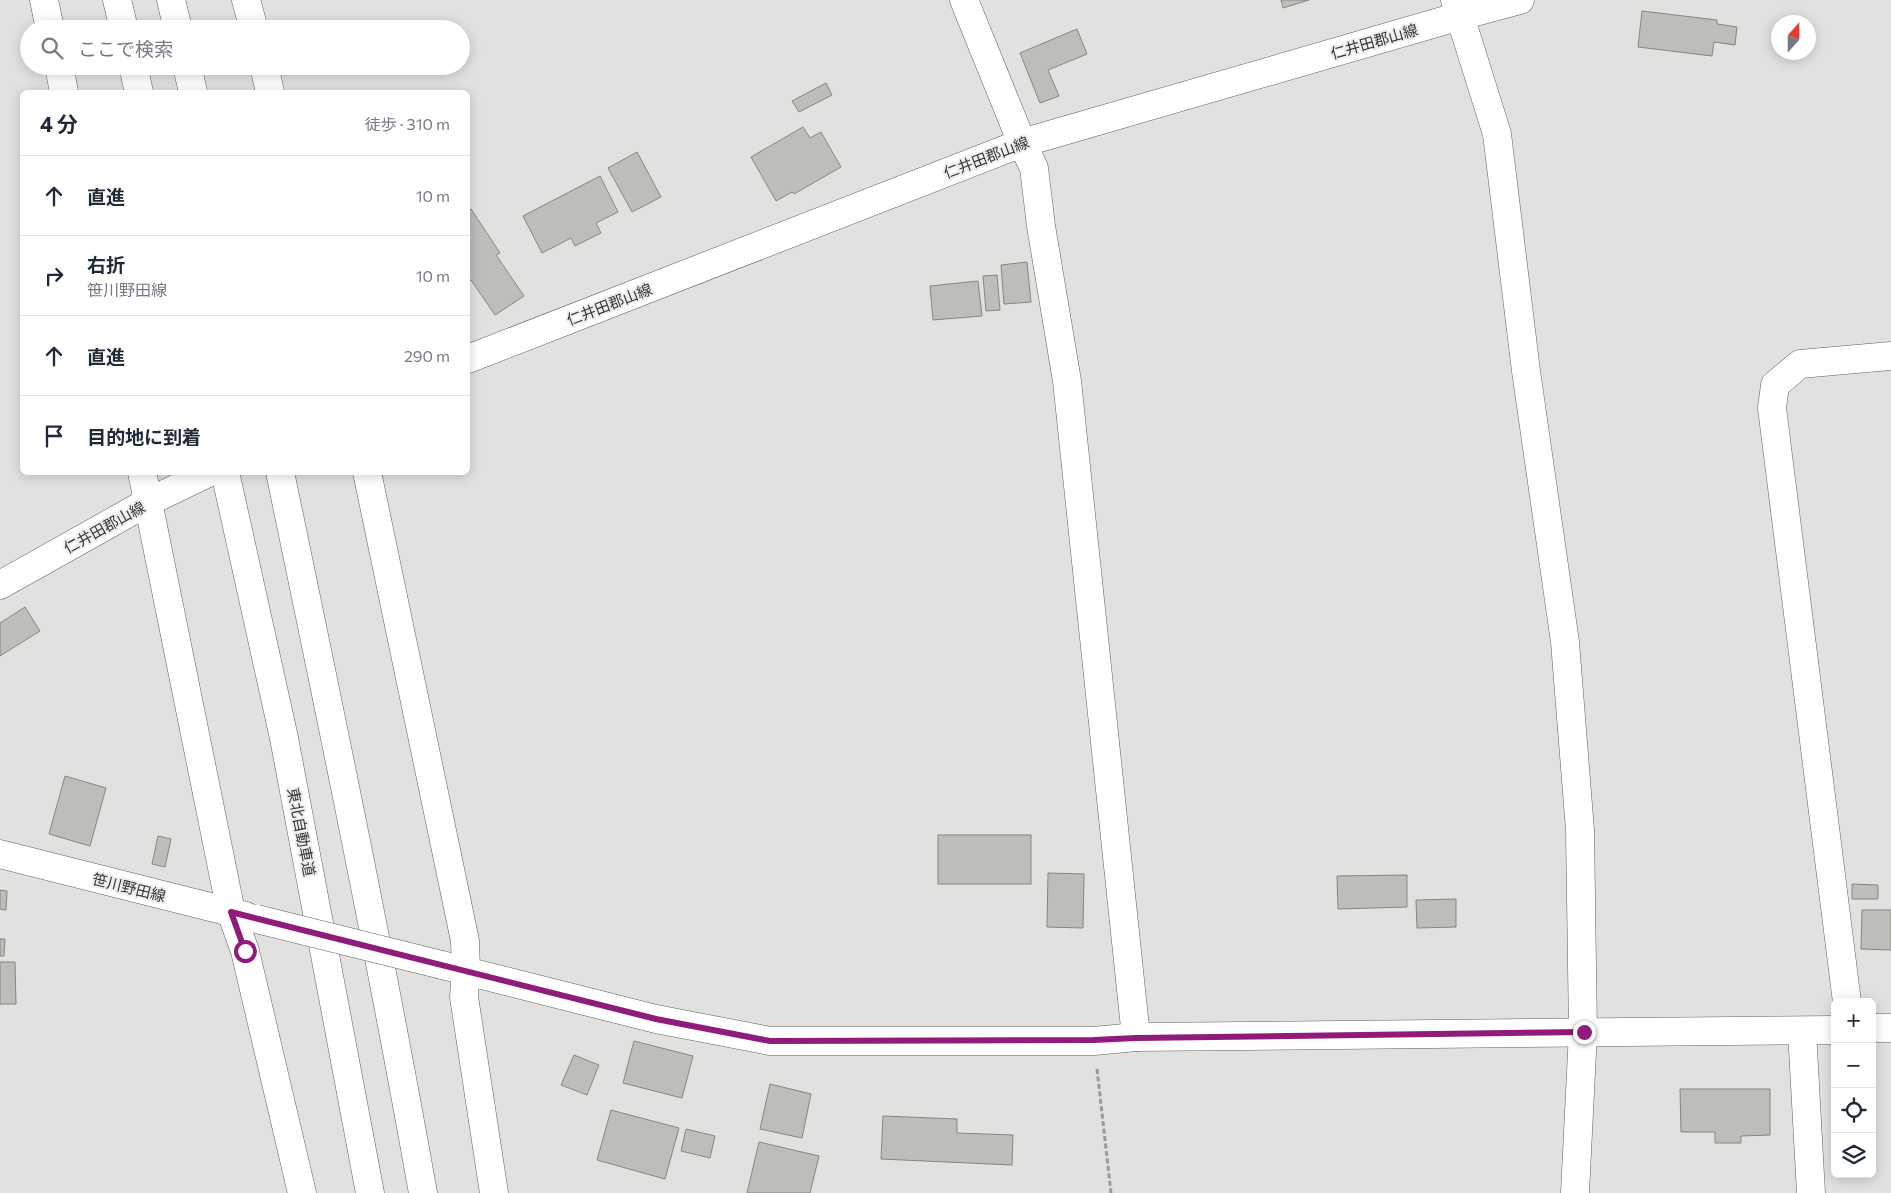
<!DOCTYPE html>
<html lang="ja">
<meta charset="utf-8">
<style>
body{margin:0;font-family:Commissioner,"Noto Sans JP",sans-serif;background:#f6f6f7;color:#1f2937}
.controls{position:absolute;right:15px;bottom:15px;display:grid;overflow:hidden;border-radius:8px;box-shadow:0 2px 12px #0003}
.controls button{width:45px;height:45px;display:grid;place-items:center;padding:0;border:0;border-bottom:1px solid #e0e1e3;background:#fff;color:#1f2937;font:25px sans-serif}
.compass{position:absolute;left:1771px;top:15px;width:45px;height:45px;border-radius:50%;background:#fff;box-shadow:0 2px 12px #0003;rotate:21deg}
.stop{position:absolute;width:15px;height:15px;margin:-11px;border:4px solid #8f1b7b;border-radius:50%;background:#fff}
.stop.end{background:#8f1b7b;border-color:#fff;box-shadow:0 1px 5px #0008}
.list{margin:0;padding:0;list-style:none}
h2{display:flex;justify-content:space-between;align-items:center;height:65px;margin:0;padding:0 20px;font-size:21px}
h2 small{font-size:16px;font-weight:400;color:#747a83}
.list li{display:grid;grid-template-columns:32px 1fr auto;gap:15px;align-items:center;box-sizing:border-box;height:80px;padding:0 20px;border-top:1px solid #e0e1e3}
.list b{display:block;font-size:19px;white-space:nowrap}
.list p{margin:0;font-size:16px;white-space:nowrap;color:#747a83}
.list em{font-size:16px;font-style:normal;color:#747a83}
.icon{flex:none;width:28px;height:28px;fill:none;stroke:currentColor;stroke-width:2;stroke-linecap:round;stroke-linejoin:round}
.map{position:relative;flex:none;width:1891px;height:1193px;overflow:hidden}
.search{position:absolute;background:#fff;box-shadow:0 2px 12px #0003;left:20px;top:20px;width:450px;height:55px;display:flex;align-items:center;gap:12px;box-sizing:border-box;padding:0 18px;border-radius:28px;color:#747a83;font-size:19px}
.panel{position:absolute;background:#fff;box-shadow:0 2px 12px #0003;left:20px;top:90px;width:450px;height:385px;border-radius:8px}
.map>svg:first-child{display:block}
.building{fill:#bcbeba;stroke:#858684}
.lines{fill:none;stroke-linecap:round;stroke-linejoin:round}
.minor-casing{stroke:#5e605d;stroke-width:29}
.major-casing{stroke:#5e605d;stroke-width:29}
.highway-casing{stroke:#5e605d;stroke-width:29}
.path{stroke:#9a9b99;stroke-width:3;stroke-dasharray:5 2.5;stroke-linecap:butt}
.minor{stroke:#fff;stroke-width:28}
.major{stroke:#fff;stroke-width:28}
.highway{stroke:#fff;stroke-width:28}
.minor-bridge-casing{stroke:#5e605d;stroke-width:29;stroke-linecap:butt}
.minor-bridge{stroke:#fff;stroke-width:28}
.route{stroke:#8f1b7b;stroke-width:6}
.labels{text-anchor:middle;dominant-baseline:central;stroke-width:4;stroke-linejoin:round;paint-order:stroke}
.street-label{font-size:15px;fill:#343433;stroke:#eeefec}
</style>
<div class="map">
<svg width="1891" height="1193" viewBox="0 0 1891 1193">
<rect width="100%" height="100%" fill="#e1e2df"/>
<g class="building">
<path d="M1281,0h28l-26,8z"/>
<path d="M1642,11l75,9v4l20,3 -2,18 -21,-3 -2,14 -74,-9z"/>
<path d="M1077,29l10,25 -39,16 11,26 -19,7 -20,-50z"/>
<path d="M826,83l6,12 -33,17 -7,-11z"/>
<path d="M803,127l7,11 11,-6 20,35 -47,27 -2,-2 -16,9 -25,-44z"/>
<path d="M637,152l24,45 -29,15 -24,-44z"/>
<path d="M600,176l18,36 -22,11 5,10 -26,13 -4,-8 -29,15 -19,-37z"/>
<path d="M471,209l29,44 -4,2 28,41 -29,19 -24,-35 -3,2v-71z"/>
<path d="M1027,262l4,40 -27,2 -3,-39z"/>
<path d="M997,275l3,35 -14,1 -3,-35z"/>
<path d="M978,281l4,35 -49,4 -3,-34z"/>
<path d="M25,607l15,24 -40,25v-33z"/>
<path d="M65,776l41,12 -16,58 -41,-12z"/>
<rect x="938" y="835" width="93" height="49"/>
<path d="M158,836l13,3 -6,28 -13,-3z"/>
<path d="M1048,873l36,1 -1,54 -36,-1z"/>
<path d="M1407,875v32l-69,2 -1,-33z"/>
<path d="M1852,884l26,1v14h-26z"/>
<path d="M0,890l7,1 -1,19 -6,-1z"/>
<path d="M1456,899v28l-39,1 -1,-28z"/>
<path d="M1862,910h29v40l-30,-1z"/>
<path d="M0,939h5l-1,17h-4z"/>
<path d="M0,962h15l1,42h-16z"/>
<path d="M634,1041l59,15 -11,42 -59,-15z"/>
<path d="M574,1055l25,10 -12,30 -26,-10z"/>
<path d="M770,1084l41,10 -9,44 -42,-9z"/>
<path d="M1680,1089h90v46l-29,1v7h-26v-11h-34z"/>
<path d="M611,1110l68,18 -14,51 -68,-19z"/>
<path d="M883,1116l74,3v14l56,2 -1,30 -131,-6z"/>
<path d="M686,1129l29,7 -5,22 -29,-7z"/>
<path d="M759,1142l60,14 -9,37h-63z"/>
</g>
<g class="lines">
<g class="minor-casing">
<g id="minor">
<path d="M44,0l6,29"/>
<path d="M246,0l8,29"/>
<path d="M964,0l58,143 12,25 7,58 26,155 69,656"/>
<path d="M1455,0l42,134 29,237 39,271 15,188 3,202 -8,161"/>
<path d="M59,66l5,26"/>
<path d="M264,66l6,26"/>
<path d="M142,472l89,440 14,39 57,242"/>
<path d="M367,472l98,469 1,29 -2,27 30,196"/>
<path d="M0,854l246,62"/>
<path d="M442,965l214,54 114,22h324l42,-4 699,-7"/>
<path d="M1847,1002l-75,-594 3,-23 25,-21 91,-8"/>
<path d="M1872,1028h19"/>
<path d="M1802,1031l9,162"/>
</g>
</g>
<g class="major-casing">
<g id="major">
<path d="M468,359l554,-216 438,-127 60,-16"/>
<path d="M0,585l148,-83 62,-30"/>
</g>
</g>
<g class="highway-casing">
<g id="highway">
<path d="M117,0l7,29"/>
<path d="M171,0l7,29"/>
<path d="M133,66l6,26"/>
<path d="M187,66l6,26"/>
<path d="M225,472l59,266 86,455"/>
<path d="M280,472c50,240 100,480 143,721"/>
</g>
</g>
<path class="path" d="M1097,1069l14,124"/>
<use href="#minor" class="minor"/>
<use href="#major" class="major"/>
<use href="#highway" class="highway"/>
<g class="minor-bridge-casing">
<path id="minor-bridge" d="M257,919l185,46"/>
</g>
<use href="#minor-bridge" class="minor-bridge"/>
</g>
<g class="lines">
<path class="route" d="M245,951l-14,-39 425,107 114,22 324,-1 42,-2 448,-6"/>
</g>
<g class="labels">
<g class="street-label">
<text transform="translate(1374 41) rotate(-16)">仁井田郡山線</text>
<text transform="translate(986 157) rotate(-21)">仁井田郡山線</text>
<text transform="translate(609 304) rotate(-21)">仁井田郡山線</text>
<text transform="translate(104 527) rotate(-29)">仁井田郡山線</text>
<text transform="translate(302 832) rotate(79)">東北自動車道</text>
<text transform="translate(129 887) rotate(14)">笹川野田線</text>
</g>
</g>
</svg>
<div class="controls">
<button>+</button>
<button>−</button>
<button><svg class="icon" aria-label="locate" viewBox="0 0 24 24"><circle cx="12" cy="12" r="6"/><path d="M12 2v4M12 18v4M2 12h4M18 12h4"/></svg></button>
<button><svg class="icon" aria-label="layers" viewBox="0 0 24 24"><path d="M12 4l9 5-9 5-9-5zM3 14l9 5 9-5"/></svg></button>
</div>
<svg class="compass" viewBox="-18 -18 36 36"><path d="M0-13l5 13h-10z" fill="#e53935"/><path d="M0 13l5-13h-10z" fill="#747a83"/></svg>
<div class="stop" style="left:245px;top:951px"></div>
<div class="stop end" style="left:1584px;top:1032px"></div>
<div class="search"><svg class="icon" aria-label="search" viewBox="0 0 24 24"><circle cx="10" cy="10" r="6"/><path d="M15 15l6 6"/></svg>ここで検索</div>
<section class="panel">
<h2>4 分<small>徒歩 · 310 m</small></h2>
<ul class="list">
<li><svg class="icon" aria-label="ahead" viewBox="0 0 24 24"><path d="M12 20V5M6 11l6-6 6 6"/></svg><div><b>直進</b></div><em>10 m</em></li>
<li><svg class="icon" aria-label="right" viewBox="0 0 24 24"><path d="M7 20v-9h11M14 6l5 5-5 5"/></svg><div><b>右折</b><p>笹川野田線</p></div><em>10 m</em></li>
<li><svg class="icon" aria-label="ahead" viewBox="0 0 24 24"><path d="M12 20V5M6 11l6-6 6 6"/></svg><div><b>直進</b></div><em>290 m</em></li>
<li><svg class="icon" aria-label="arrive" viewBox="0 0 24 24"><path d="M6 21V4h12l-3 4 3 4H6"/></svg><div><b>目的地に到着</b></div></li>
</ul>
</section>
</div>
